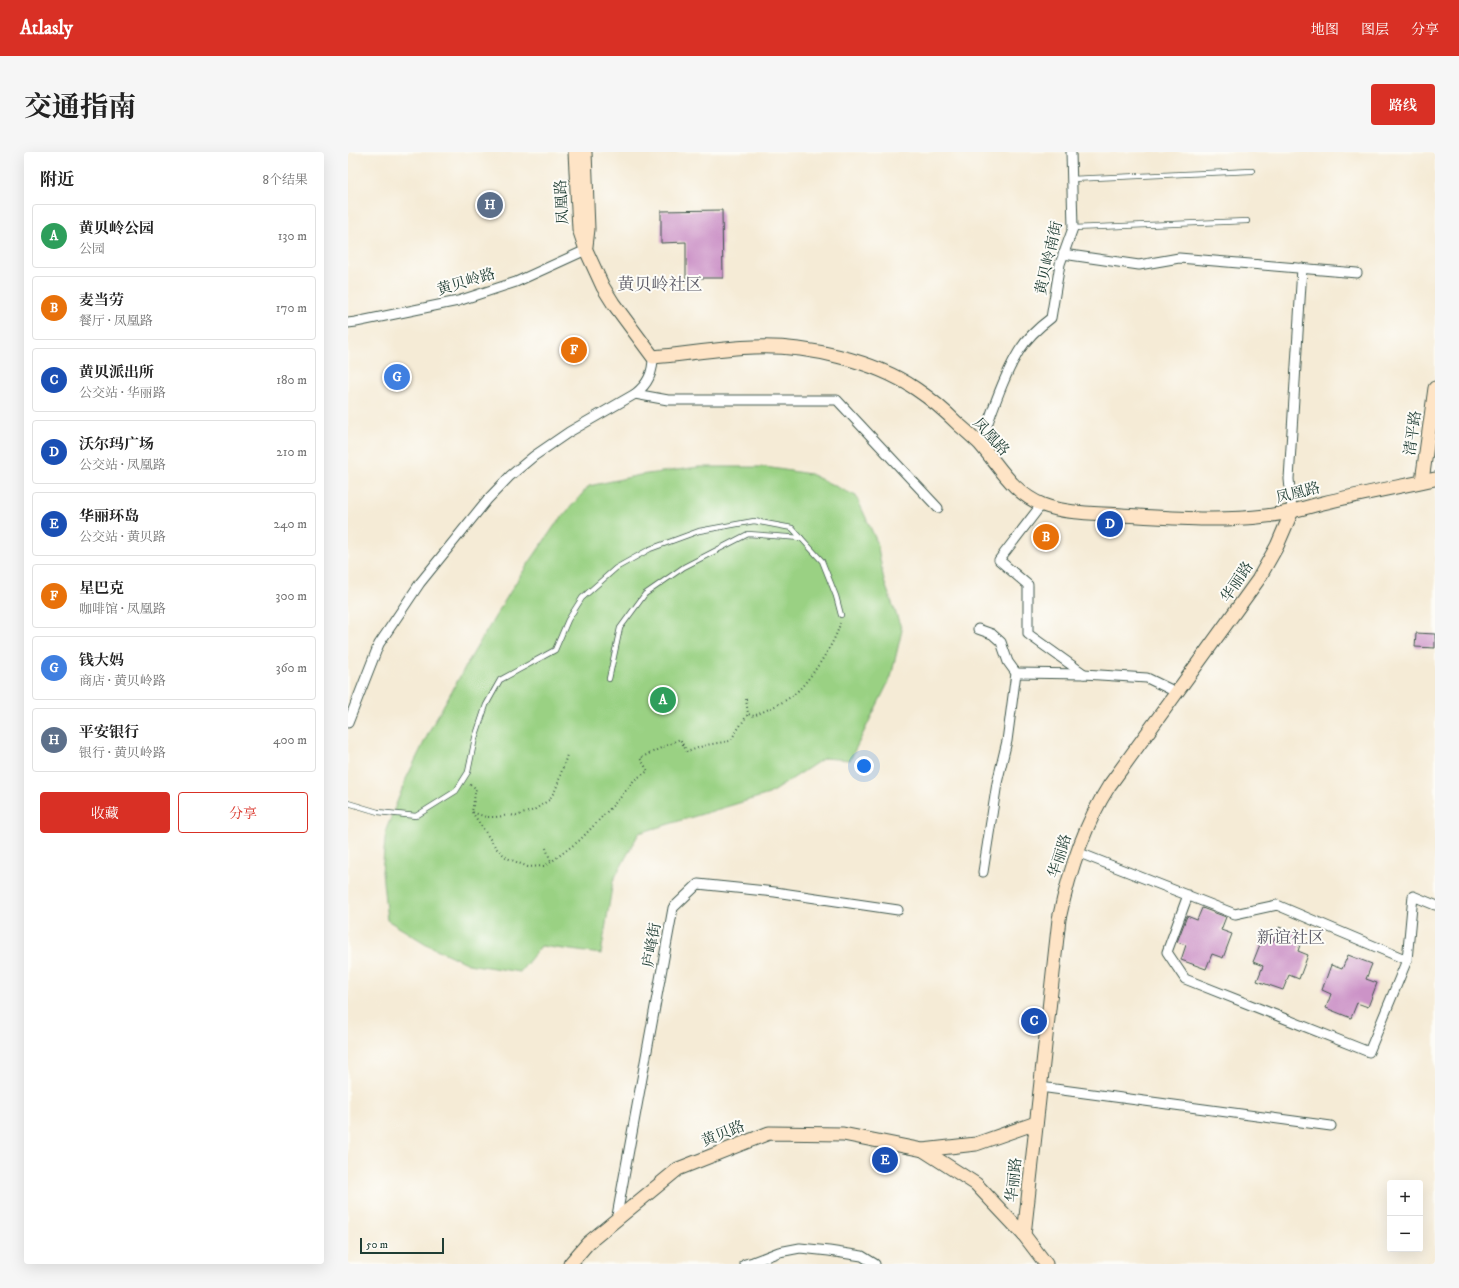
<!DOCTYPE html>
<html lang="zh">
<meta charset="utf-8">
<style>
body{margin:0;font-family:"IM FELL DW Pica","Noto Serif SC",serif;background:#f6f6f6;color:#222}
.controls{position:absolute;right:12px;bottom:12px;display:grid;overflow:hidden;border-radius:4px;box-shadow:0 4px 16px #0002}
.controls button{width:36px;height:36px;display:grid;place-items:center;padding:0;border:0;border-bottom:1px solid #e0e0e0;background:#fff;color:#222;font:20px sans-serif}
.scale{position:absolute;left:12px;bottom:10px;width:84px;box-sizing:border-box;padding-left:4px;border:2px solid #1f3d34;border-top:0;font-size:11px;line-height:14px;white-space:nowrap;color:#1f3d34;-webkit-text-stroke:3px #fdfcf7;paint-order:stroke}
.you{position:absolute;left:516px;top:614px;width:14px;height:14px;margin:-10px;border:3px solid #fff;border-radius:50%;background:#1a73e8;box-shadow:0 0 0 6px #1a73e833}
.badge{display:grid;place-items:center;width:26px;height:26px;border-radius:50%;background:#d93025;color:#fff;font-size:13px;font-weight:700}
.pin{position:absolute;translate:-50% -50%;border:2px solid #fff;box-shadow:0 1px 4px #0006}
.list{margin:0;padding:0;list-style:none}
h2{display:flex;justify-content:space-between;align-items:center;height:52px;margin:0;padding:0 16px;font-size:17px}
h2 small{font-size:13px;font-weight:400;color:#767676}
.list li{display:grid;grid-template-columns:26px 1fr auto;gap:12px;align-items:center;box-sizing:border-box;height:64px;margin:0 8px 8px;padding:0 8px;border:1px solid #e0e0e0;border-radius:4px}
.list b{display:block;font-size:15px;white-space:nowrap}
.list p{margin:0;font-size:13px;white-space:nowrap;color:#767676}
.list em{font-size:13px;font-style:normal;color:#767676}
.actions{display:flex;gap:8px;padding:12px 16px}
.actions a{flex:1;padding:9px 0;border:1px solid #d93025;border-radius:4px;text-align:center;font-size:14px;color:#d93025}
.actions .main{background:#d93025;color:#fff}
.map{position:relative;flex:none;width:1087px;height:1112px;overflow:hidden;border-radius:4px}
header{display:flex;align-items:center;gap:24px;box-sizing:border-box;height:56px;padding:0 20px;background:#d93025;color:#fff}
header strong{font-size:19px}
nav{display:flex;gap:22px;margin-inline-start:auto;font-size:14px}
.intro{display:flex;align-items:center;justify-content:space-between;box-sizing:border-box;height:96px;padding:0 24px}
h1{margin:0;font-size:28px}
.button{padding:10px 18px;border-radius:4px;background:#d93025;color:#fff;font-size:14px;font-weight:700}
main{display:flex;gap:24px;padding:0 24px}
aside{flex:1;background:#fff;border-radius:4px;box-shadow:0 4px 16px #0002}
.map>svg:first-child{display:block}
.green{fill:#9ad183;stroke:#5c875c}
.building{fill:#cc93c7}
.lines{fill:none;stroke-linecap:round;stroke-linejoin:round}
.lane-casing{stroke:#3f574c;stroke-width:6}
.street-casing{stroke:#3f574c;stroke-width:11}
.secondary-casing{stroke:#3f574c;stroke-width:15}
.path{stroke:#3f574c;stroke-width:2;stroke-dasharray:1 3;stroke-linecap:butt}
.lane{stroke:#fff;stroke-width:4.5}
.street{stroke:#fff;stroke-width:9}
.secondary{stroke:#fee4c6;stroke-width:13}
.labels{text-anchor:middle;dominant-baseline:central;stroke-width:4;stroke-linejoin:round;paint-order:stroke}
.street-label{font-size:15px;fill:#1f3d34;stroke:#fdfcf7}
.quarter-label{font-size:17px;fill:#5c5b67;stroke:#fdfcf7}
</style>
<header>
<strong>Atlasly</strong>
<nav><a>地图</a><a>图层</a><a>分享</a></nav>
</header>
<div class="intro"><h1>交通指南</h1><a class="button">路线</a></div>
<main>
<aside>
<h2>附近<small>8个结果</small></h2>
<ul class="list">
<li><span class="badge" style="background:#2e9e5b">A</span><div><b>黄贝岭公园</b><p>公园</p></div><em>130 m</em></li>
<li><span class="badge" style="background:#e8710a">B</span><div><b>麦当劳</b><p>餐厅 · 凤凰路</p></div><em>170 m</em></li>
<li><span class="badge" style="background:#1a4fb4">C</span><div><b>黄贝派出所</b><p>公交站 · 华丽路</p></div><em>180 m</em></li>
<li><span class="badge" style="background:#1a4fb4">D</span><div><b>沃尔玛广场</b><p>公交站 · 凤凰路</p></div><em>210 m</em></li>
<li><span class="badge" style="background:#1a4fb4">E</span><div><b>华丽环岛</b><p>公交站 · 黄贝路</p></div><em>240 m</em></li>
<li><span class="badge" style="background:#e8710a">F</span><div><b>星巴克</b><p>咖啡馆 · 凤凰路</p></div><em>300 m</em></li>
<li><span class="badge" style="background:#3f7fe0">G</span><div><b>钱大妈</b><p>商店 · 黄贝岭路</p></div><em>360 m</em></li>
<li><span class="badge" style="background:#5c6f8a">H</span><div><b>平安银行</b><p>银行 · 黄贝岭路</p></div><em>400 m</em></li>
</ul>
<div class="actions"><a class="main">收藏</a><a>分享</a></div>
</aside>
<div class="map">
<svg width="1087" height="1112" viewBox="0 0 1087 1112">
<rect width="100%" height="100%" fill="#fdfcf7"/>
<filter id="ink" filterUnits="userSpaceOnUse"><feTurbulence type="fractalNoise" baseFrequency=".025" numOctaves="2"/><feDisplacementMap in="SourceGraphic" scale="8" xChannelSelector="R" yChannelSelector="G"/><feConvolveMatrix kernelMatrix="1 2 1 2 8 2 1 2 1" color-interpolation-filters="sRGB"/></filter>
<filter id="wash" filterUnits="userSpaceOnUse"><feTurbulence type="fractalNoise" baseFrequency=".012" numOctaves="4" result="noise"/><feDisplacementMap in="SourceGraphic" scale="16" xChannelSelector="R" yChannelSelector="G"/><feGaussianBlur stdDeviation="0.9" result="paint"/><feColorMatrix in="noise" values="0 0 0 0 0 0 0 0 0 0 0 0 0 0 0 0 0 1.4 0 .05"/><feComposite in="paint" operator="in"/></filter>
<g filter="url(#wash)">
<rect width="100%" height="100%" fill="#f5ebd6"/>
<path class="green" d="M351,315h66l45,7 46,22 21,46 7,39 18,49 -11,47 -41,83 -26,-2 -55,36 -130,39 -26,48 -12,73 -60,-8 -21,26 -52,-8 -40,-19 -41,-25 -5,-48 4,-42 20,-51 27,-55 42,-74 43,-71 37,-54 34,-39 51,-11z"/>
<g id="blocks">
<g class="building">
<path d="M374,58l1,68h-37v-36l-25,1v-32z"/>
<path d="M1068,481l19,1v14l-20,-1z"/>
<path d="M854,756l24,9 -5,13 11,4 -9,24 -11,-4 -6,15 -25,-9 5,-15 -9,-3 10,-26 10,4z"/>
<path d="M931,775l24,9 -5,15 10,4 -9,24 -10,-4 -6,15 -26,-9 6,-15 -10,-4 10,-25 11,4z"/>
<path d="M1000,803l24,9 -6,15 11,4 -9,24 -11,-4 -6,15 -25,-10 5,-14 -9,-4 9,-25 11,4z"/>
</g>
</g>
</g>
<g filter="url(#ink)">
<use href="#blocks" fill-opacity="0" stroke="#3f574c" stroke-width="1"/>
<g class="lines">
<g class="lane-casing">
<g id="lane">
<path d="M723,27l181,-8"/>
<path d="M725,76l174,-7"/>
<path d="M261,527l11,-51 25,-34 39,-27 64,-33 53,4"/>
<path d="M0,651l30,9 38,4 40,-25 12,-19 7,-34 11,-33 14,-25 55,-30 13,-30 14,-22 34,-30 34,-19 49,-18 55,-10 38,7 30,33 14,35 5,19"/>
</g>
</g>
<g class="street-casing">
<g id="street">
<path d="M715,102l76,11 40,-7 178,15"/>
<path d="M0,171l8,-1 102,-21 58,-19 70,-32"/>
<path d="M287,242l33,6h169l101,108"/>
<path d="M632,292c12,-31 22,-65 39,-93 8,-13 20,-24 32,-33l9,-54 13,-36 -2,-76"/>
<path d="M694,352l-43,56 29,25v49l56,40"/>
<path d="M944,359l-3,-32 13,-211"/>
<path d="M630,477l14,5 9,8 7,20 8,11 -9,68 -10,42 -14,89"/>
<path d="M668,521l68,1 63,4 31,15"/>
<path d="M0,571l31,-79 41,-61 67,-83 23,-24 24,-20 35,-24 66,-38c13,-10 18,-21 18,-37"/>
<path d="M729,700l158,62 42,-9 130,55 -38,92 -184,-73 -18,-27 21,-57"/>
<path d="M1059,808l6,-64 22,9"/>
<path d="M692,935l291,39"/>
<path d="M268,1069l57,-313 25,-24 77,8 123,18"/>
<path d="M397,1112l8,-2 26,-10 21,-4 29,3 33,5 13,8"/>
</g>
</g>
<g class="secondary-casing">
<g id="secondary">
<path d="M227,0l4,77 7,21 17,37 10,16 40,54c34,-3 68,-9 101,-10 51,-2 120,13 162,42 15,10 29,22 42,35 7,6 15,13 22,20 20,23 33,49 63,61 24,9 53,8 79,10 48,3 96,7 144,1 19,-2 38,-8 57,-13 37,-9 75,-16 112,-24"/>
<path d="M237,0l3,77 -2,17"/>
<path d="M1074,329l13,-93"/>
<path d="M575,998l53,34 48,51 22,29"/>
<path d="M676,1083l35,-316c10,-47 24,-92 50,-133l149,-206 19,-34 15,-35"/>
<path d="M222,1112l18,-21 90,-74 91,-36 74,1 80,16 53,-6 60,-21"/>
</g>
</g>
<g class="path">
<path d="M398,547l2,15 6,2c12,-6 27,-12 38,-20 15,-11 45,-55 48,-73"/>
<path d="M122,633l6,3 -4,24 14,5h10l14,-2 6,1 18,-6 15,-10 7,-11 11,-34"/>
<path d="M124,660l24,36 11,10 21,9 16,-1 7,-4 29,-22 40,-42 14,-18 14,-9 -8,-13 40,-19 7,13 19,-7 24,-4 18,-27"/>
<path d="M198,696l5,14"/>
</g>
<use href="#lane" class="lane"/>
<use href="#street" class="street"/>
<use href="#secondary" class="secondary"/>
</g>
</g>
<g class="labels">
<g class="street-label">
<text transform="translate(214 50) rotate(-93)">凤凰路</text>
<text transform="translate(701 106) rotate(-77)">黄贝岭南街</text>
<text transform="translate(118 130) rotate(-17)">黄贝岭路</text>
<text transform="translate(1065 281) rotate(-82)">清平路</text>
<text transform="translate(643 285) rotate(48)">凤凰路</text>
<text transform="translate(950 341) rotate(-14)">凤凰路</text>
<text transform="translate(889 430) rotate(-56)">华丽路</text>
<text transform="translate(712 704) rotate(-72)">华丽路</text>
<text transform="translate(304 793) rotate(-80)">庐峰街</text>
<text transform="translate(375 982) rotate(-22)">黄贝路</text>
<text transform="translate(666 1028) rotate(-84)">华丽路</text>
</g>
<g class="quarter-label">
<text x="312" y="133">黄贝岭社区</text>
<text x="943" y="786">新谊社区</text>
</g>
</g>
</svg>
<div class="controls">
<button>+</button>
<button>−</button>
</div>
<div class="scale">50 m</div>
<div class="you"></div>
<div class="pin badge" style="left:315px;top:548px;background:#2e9e5b">A</div>
<div class="pin badge" style="left:698px;top:385px;background:#e8710a">B</div>
<div class="pin badge" style="left:686px;top:869px;background:#1a4fb4">C</div>
<div class="pin badge" style="left:762px;top:372px;background:#1a4fb4">D</div>
<div class="pin badge" style="left:537px;top:1008px;background:#1a4fb4">E</div>
<div class="pin badge" style="left:226px;top:198px;background:#e8710a">F</div>
<div class="pin badge" style="left:49px;top:225px;background:#3f7fe0">G</div>
<div class="pin badge" style="left:142px;top:53px;background:#5c6f8a">H</div>
</div>
</main>
